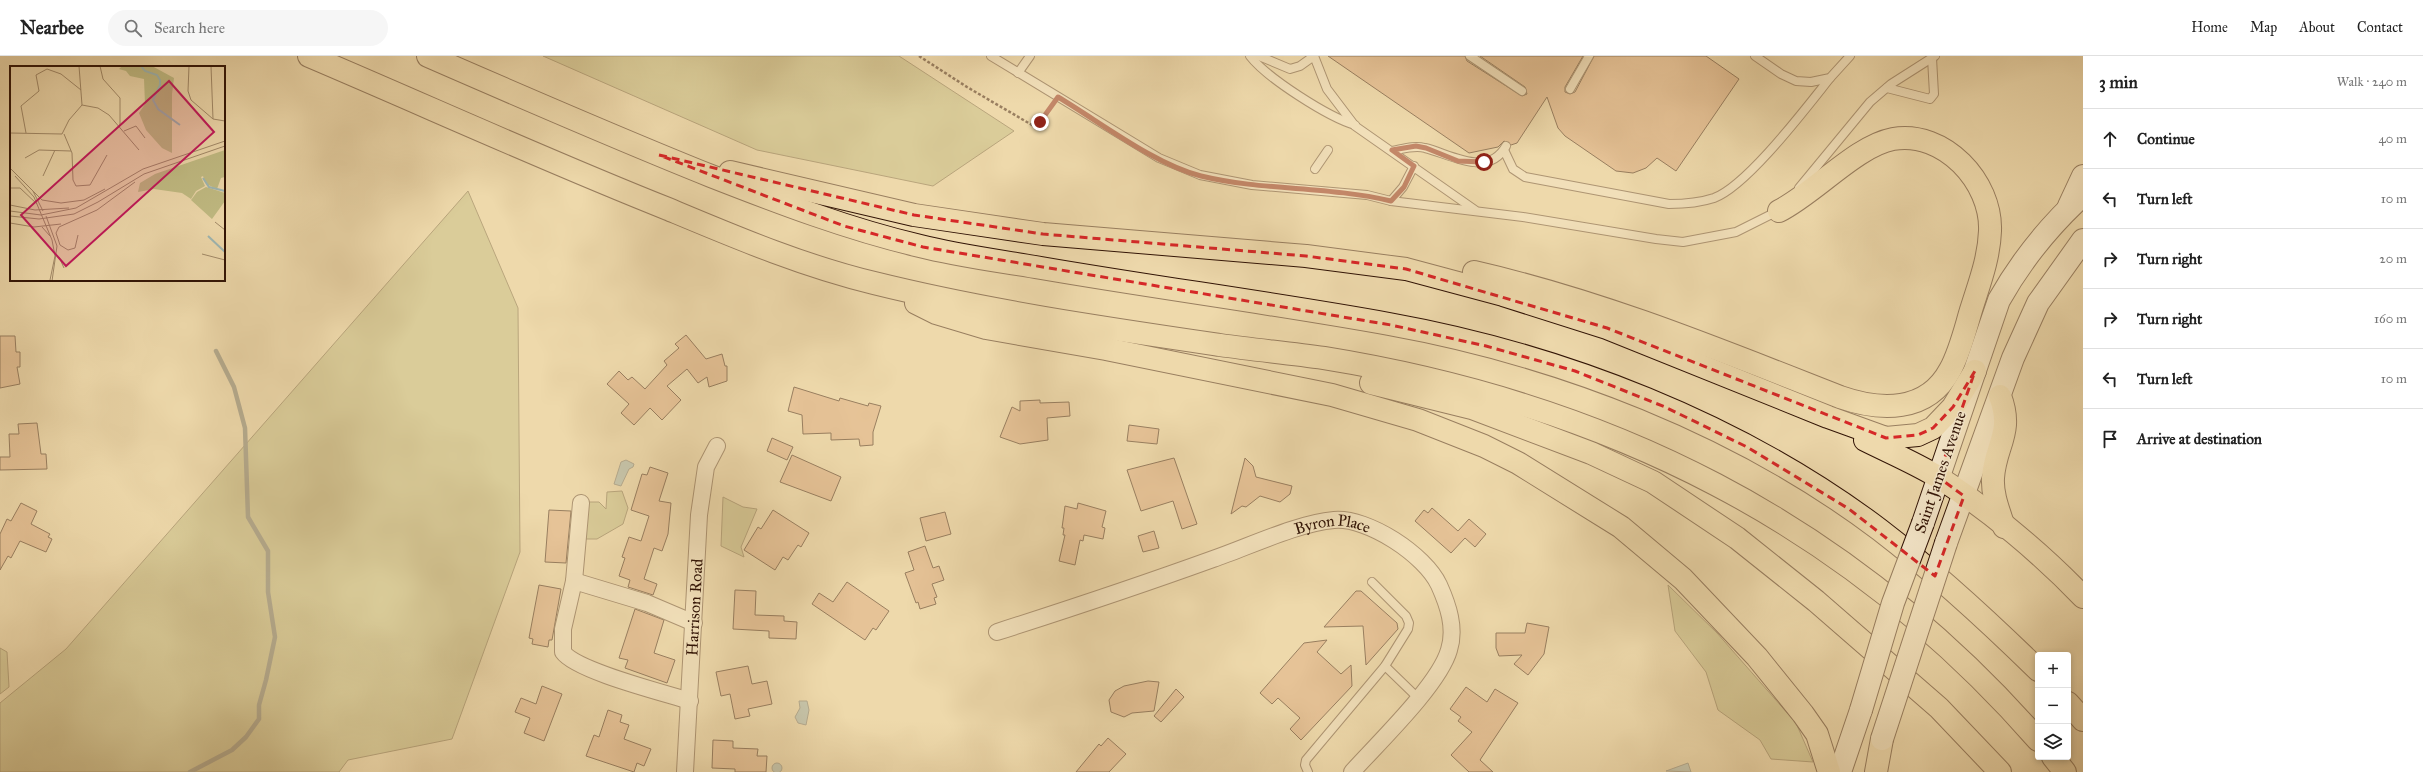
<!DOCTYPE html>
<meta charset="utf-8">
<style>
body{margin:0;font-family:"IM FELL Great Primer",serif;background:#f6f6f6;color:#222}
.controls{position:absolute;right:12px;bottom:12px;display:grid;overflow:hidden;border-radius:4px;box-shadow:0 2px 6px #0003}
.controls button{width:36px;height:36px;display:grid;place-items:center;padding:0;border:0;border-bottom:1px solid #e0e0e0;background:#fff;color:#222;font:20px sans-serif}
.stop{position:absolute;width:12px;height:12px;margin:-9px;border:3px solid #8f2418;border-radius:50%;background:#fff}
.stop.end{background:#8f2418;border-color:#fff;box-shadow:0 1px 4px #0008}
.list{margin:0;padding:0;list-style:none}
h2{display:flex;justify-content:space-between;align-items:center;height:52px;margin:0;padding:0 16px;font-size:17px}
h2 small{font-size:13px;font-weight:400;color:#767676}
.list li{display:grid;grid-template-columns:26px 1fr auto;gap:12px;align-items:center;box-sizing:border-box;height:60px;padding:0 16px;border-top:1px solid #e0e0e0}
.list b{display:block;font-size:15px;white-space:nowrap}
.list em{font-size:13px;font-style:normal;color:#767676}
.icon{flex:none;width:22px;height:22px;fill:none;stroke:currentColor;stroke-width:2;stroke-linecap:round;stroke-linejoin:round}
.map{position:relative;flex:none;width:2083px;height:716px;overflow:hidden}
header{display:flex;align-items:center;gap:24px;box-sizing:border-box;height:56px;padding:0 20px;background:#fff;border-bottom:1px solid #e0e0e0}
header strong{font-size:19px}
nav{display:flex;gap:22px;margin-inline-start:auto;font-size:14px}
.search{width:280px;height:36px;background:#f6f6f6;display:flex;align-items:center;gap:10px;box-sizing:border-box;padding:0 14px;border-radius:22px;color:#767676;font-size:15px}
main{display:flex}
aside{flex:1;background:#fff}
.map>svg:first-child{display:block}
.green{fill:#c1bc84;stroke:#796844}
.water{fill:#9eb7b4;stroke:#72756e}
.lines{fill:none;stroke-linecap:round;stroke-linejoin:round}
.stream{stroke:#72756e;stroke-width:4.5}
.building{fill:#dca97e;stroke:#311305}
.service-casing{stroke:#60442f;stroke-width:10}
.minor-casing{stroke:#60442f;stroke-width:18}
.secondary-casing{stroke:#311305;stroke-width:24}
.motorway-casing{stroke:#311305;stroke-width:24}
.path{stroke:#311305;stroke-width:2.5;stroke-dasharray:3 2;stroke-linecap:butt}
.service{stroke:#f4e6c9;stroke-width:8}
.minor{stroke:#f4e6c9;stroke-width:16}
.secondary{stroke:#f4e6c9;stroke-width:22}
.motorway{stroke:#eed9ac;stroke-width:22}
.secondary-bridge-casing{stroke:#311305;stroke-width:24;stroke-linecap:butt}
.secondary-bridge{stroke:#f4e6c9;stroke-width:22}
.route{stroke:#8f2418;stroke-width:5}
.marked{fill:none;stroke:#d62828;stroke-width:3;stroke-dasharray:8 5;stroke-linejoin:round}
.labels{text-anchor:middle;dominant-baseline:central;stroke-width:3;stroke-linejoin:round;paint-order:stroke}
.street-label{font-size:16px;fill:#311305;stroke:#f4e6c9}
.inset-river{fill:none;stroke:#9eb7b4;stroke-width:2}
.inset-road{fill:none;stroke:#a28a69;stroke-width:1}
.view{fill:#c2185b;fill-opacity:0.15;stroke:#c2185b;stroke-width:2}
.inset-edge{fill:none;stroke:#311305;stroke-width:2}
</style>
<header>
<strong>Nearbee</strong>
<div class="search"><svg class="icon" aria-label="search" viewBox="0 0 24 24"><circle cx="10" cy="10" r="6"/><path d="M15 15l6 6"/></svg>Search here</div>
<nav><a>Home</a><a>Map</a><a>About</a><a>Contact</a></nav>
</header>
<main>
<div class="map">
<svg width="2083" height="716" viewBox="0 0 2083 716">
<rect width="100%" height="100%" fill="#eed9ac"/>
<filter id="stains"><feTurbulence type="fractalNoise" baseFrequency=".005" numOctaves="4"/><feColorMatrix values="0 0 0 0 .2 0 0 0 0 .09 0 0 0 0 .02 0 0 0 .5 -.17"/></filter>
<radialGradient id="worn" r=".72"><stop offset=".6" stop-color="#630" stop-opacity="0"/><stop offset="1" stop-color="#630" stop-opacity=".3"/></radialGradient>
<g class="green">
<path d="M543,0h356l115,75 -81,55 -176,-36z"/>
<path d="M468,135l50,117 2,244 -68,187 -104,21 -9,12h-339v-69l66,-54z"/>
<path d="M622,435l6,17 -5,16 -26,15h-14l5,-37h11l7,7 1,-17z"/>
<path d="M723,441l20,10 14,2 -16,38 3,10 -23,-11z"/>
<path d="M1668,529l49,48 79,90 17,39 -42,-3 -11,-19 -42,-30 -12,-38 -31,-41z"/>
<path d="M0,592l7,4 2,35 -9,7z"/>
</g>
<g class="water">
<path d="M626,404l8,4 -1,3 -4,2 -8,17 -7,-2 7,-22z"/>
<path d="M799,645h8l2,9 -3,15 -8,-2 -3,-6 5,-9z"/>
<circle cx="777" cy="712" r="5"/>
<path d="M1688,707l3,9 -25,-1z"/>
</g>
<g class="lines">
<path class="stream" d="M190,716l42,-22 14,-13 13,-18v-14l7,-25 9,-43 -7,-45v-41l-20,-34 -3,-89 -11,-41 -18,-36"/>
</g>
<g class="building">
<path d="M1328,0h137l2,5 55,35 5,-2 -2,-7 -45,-31h103l-18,31v5l5,2 5,-2 19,-36h112l33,23 -63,92 -19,-13 -11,10 -13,5 -17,-2 -51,-35 -7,-8 -11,-31 -30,46 -6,2 -7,-4 -6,6 -29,6z"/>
<path d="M686,279l20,24 16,-5 3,12h2v15l-18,6 -2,-10 -9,6 -11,-14 -20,17 14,14 -19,20 -12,-12 -16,17 -13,-12 8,-9 -22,-20 12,-13 9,9 4,-3 13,12 22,-24 -3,-4 15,-13 -4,-4z"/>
<path d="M0,280h15l1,16h4v15h-3l3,17 -20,4z"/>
<path d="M794,331l45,14 1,-3 28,8 1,-3 12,3 -8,26v13l-13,1 -1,-7 -28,1v-7l-28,1 -1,-19 -14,-4z"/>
<path d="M1040,344v3l29,-1 1,14 -23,2 1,22 -28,4 -20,-7 12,-30 8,4v-10z"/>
<path d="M37,367l4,31h5l1,15 -47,1v-13h10l-1,-23h10l-1,-10z"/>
<path d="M1129,369l30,4 -2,15 -30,-3z"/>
<path d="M772,382l21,9 -6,13 -20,-9z"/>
<path d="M792,399l49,22 -10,24 -51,-19z"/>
<path d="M1174,402l23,66 -15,5 -9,-28 -32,10 -14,-41z"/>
<path d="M1245,402l8,8 3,11 36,9 -2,8 -10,8 -20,-6 -14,11 -4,-1 -11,8z"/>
<path d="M650,411l18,6 -9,28 12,2 -3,31 -6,17 -8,-3 -10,31 13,5 -4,11 -25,-8 2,-7 -11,-4 6,-18 -3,-1 7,-20 12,4 8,-25 -18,-6 11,-36 5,1z"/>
<path d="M21,447l16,8 -6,13 19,10 -2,3 4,2 -6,13 -26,-11 -9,17 -3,-2 -8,14v-36l7,-15 4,2z"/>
<path d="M1078,447l28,8 -4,16 3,1 -2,11 -19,-4 -1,6 -3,-1 -5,25 -16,-4 6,-26h-2l1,-7h-2l3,-22 12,3z"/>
<path d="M1432,452l26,23 11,-12 17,15 -11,13 -10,-9 -14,15 -36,-32 9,-11 4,3z"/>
<path d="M549,454l22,1 -5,52 -21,-1z"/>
<path d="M773,454l36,23 -8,14 -3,-2 -10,15 -5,-3 -8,13 -31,-20 14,-23 3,2z"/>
<path d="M945,456l6,22 -25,7 -6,-23z"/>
<path d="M1154,475l5,17 -16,4 -5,-16z"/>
<path d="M925,490l8,22 6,-2 5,14 -12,4 5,13 -3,1 2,6 -16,5 -2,-7 -2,1 -11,-30 9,-3 -6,-18z"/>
<path d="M847,526l42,29 -13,19 -3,-2 -8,12 -53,-36 7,-11 14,9z"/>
<path d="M539,529l22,4 -9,51h-3l-1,7 -16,-3 1,-5 -4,-1z"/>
<path d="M735,534l21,1 -1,24 29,1v5l13,1 -1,17 -27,-1v-7l-36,-2z"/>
<path d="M1356,535h5l36,32 1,6 -32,36 -3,-39 -39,1z"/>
<path d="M635,553l29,11 -10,33 21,7 -8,23 -42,-15 3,-8 -9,-2z"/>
<path d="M1527,567l22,4 -5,27 -16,21 -14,-11 8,-9 -23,1 -3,-8v-15h29z"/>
<path d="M1327,584l-10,12 24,22 10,-9 1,21 -51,54 -11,-11 10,-11 -22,-20 -6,6 -12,-11 44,-50z"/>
<path d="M748,610l4,18 15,-3 5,23 -24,5 2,7 -15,3 -5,-25 -9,2 -5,-24z"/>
<path d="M1148,625l11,1 -5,29 -22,2 -8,4 -13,-5 -2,-12 6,-9 9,-5z"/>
<path d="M542,630l20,8 -18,47 -20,-8 6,-15 -15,-6 6,-14 15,6z"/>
<path d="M1466,631l21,15 8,-13 23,14 -38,57 13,12h-24l-18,-17 21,-23 -14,-11 3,-4 -11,-8z"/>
<path d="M1176,633l8,8 -23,25 -7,-6z"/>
<path d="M608,654l14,5 -2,7 9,3 -5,14 27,10 -7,17 -7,-3 -3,9 -48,-16 8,-21 5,2z"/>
<path d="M1108,682l18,16 -17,18h-33l23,-28 2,2z"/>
<path d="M713,684l20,1v7l25,1 -1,7h10l-1,16h-31v-3l-23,-1z"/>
</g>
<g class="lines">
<g class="service-casing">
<g id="service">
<path d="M991,0l168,102 41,17 52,10 115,10 24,6 132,16 133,22 27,3 53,-10 42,-21"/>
<path d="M1250,0c17,22 78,61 105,69"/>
<path d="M1259,0l31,13 10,-3 14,-10"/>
<path d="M1314,0l13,33 28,37 120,84"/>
<path d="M1470,0l52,35"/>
<path d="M1755,0l26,18 15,7 15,1 19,-4 20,-22"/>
<path d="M1018,17l12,-17"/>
<path d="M1887,32l43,11 4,-5 -2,-36"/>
<path d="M1570,33l19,-33"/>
<path d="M1504,94l9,19 12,8 144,27c15,0 30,-1 45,-6 33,-12 92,-90 116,-120"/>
<path d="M1392,95c11,-2 22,-6 33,-3 23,5 63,31 81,-2"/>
<path d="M1315,113l13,-19"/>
<path d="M1799,132l71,-86 21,-18 44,-28"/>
<path d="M1391,145l12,-14 11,-21"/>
<path d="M1385,610l33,32"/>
<path d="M1308,716l-3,-7 1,-5 79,-94 23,-37 1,-6 -3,-7 -34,-34"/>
</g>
</g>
<g class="minor-casing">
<g id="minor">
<path d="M581,447l-7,78 -11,48v23c13,19 102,41 127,49"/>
<path d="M574,525l73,22 47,20"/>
<path id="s1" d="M997,576c72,-23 144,-47 216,-73 35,-12 85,-36 121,-39 34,-3 91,35 105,65 9,20 17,43 10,65 -10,35 -72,94 -97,122"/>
<path id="s2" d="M685,716l14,-257 7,-48 11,-21"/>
</g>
</g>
<g class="secondary-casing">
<g id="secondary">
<path d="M2069,150l14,-30"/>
<path d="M1923,467l76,-223c22,-39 50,-74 84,-105"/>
<path d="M1946,487l67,-185 25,-55 45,-63"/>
<path d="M1840,716l21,-62"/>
</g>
</g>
<g class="motorway-casing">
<g id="motorway">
<path d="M309,0c120,51 238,105 359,153 67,28 135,57 206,74 113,28 230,45 346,62 35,5 69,8 104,13 284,46 523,164 714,382"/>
<path d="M428,0c94,41 188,82 283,120 69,27 137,53 209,70 39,10 81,15 121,22 116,20 232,35 348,56 172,31 351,100 491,206 56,43 108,91 158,140"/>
<path d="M730,116l184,43 129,19 263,22 100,13 97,26 104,33 221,89 58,21 32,-3 15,-7 20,-21 22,-36"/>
<path d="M1474,216c127,29 246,78 366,125 40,14 87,16 110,-27 10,-18 15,-40 21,-60 8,-26 18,-51 19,-79 2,-49 -46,-101 -97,-92 -37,7 -78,54 -114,72"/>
<path d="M916,247l20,10 50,15 120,21 226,46 86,25 66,26 34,17 103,64 62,52 74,78 46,57 14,20 12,38"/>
<path d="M1371,327l101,25 119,45 62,29 84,56 79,63 123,107 61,64"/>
<path d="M2000,340c14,37 -5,49 -7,82 -1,17 6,33 11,49"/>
<path d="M1865,384c24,12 50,23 73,37 50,32 104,77 145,120"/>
<path d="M2068,647l15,17"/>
<path d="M2053,701l12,15"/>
<path d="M1876,716l6,-33"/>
</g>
</g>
<path class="path" d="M919,0l48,31 65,38h5l14,-19"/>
<use href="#service" class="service"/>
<use href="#minor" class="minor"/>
<use href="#secondary" class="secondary"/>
<use href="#motorway" class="motorway"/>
<g class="secondary-bridge-casing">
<g id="secondary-bridge">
<path d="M1861,654l32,-107 30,-80"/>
<path d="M1882,683l64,-196"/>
</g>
</g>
<use href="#secondary-bridge" class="secondary-bridge"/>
</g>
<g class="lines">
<path class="route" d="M1040,66l18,-25c42,25 96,67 143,79 62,15 127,10 190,25l13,-14 10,-21 -22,-16 24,-4 10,2 32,13 26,1"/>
</g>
<path d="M0 0H2083V716H0ZM659,99l255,60 129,19 263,22 100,13 201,59 279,110 32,-3 15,-7 20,-21 22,-36 -37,106 26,19 -29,80 -86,-67 -102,-62 -82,-40 -90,-36 -89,-25 -95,-21 -468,-78 -79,-21z" fill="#eed9ac" fill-opacity=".55" fill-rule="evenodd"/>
<path class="marked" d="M659,99l255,60 129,19 263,22 100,13 201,59 279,110 32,-3 15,-7 20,-21 22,-36 -37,106 26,19 -29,80 -86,-67 -102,-62 -82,-40 -90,-36 -89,-25 -95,-21 -468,-78 -79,-21z"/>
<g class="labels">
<g class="street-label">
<text transform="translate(1940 416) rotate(-71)">Saint James Avenue</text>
<text stroke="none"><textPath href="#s1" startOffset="354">Byron Place</textPath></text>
<text stroke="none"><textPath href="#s2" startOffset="165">Harrison Road</textPath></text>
</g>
</g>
<g transform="translate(10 10)">
<rect width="215" height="215" fill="#eed9ac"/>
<path d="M112,0h30l22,12 -2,16v59l-10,-5 -16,-18 -7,-17 6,-9 -1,-25 -14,-3 -4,-5 -7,-2zM215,84v27l-4,1 -4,11 -11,-5 -3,-8 -2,1 4,9 -9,5 -5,8 -9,-6 -28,-4 -16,3 2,-9 15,-9zM196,121l19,6v8l-13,18 -21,-19 6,-8z" fill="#c1bc84"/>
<path class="inset-river" d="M131,0l4,5 12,4 3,5v5l-7,15 5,9 22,16M193,112l6,9 16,4M198,170l17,16"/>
<path class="inset-road" d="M69,0l3,39M90,0l3,13 17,19v27M179,0l-1,25 3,9 22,19 12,2M201,0l2,53M72,39l16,3 11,7 30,35M11,40l18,-15 -3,-16 11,-6 14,5 20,16M11,40l5,27M114,65l12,-5 9,12M0,67l52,1 7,-14 13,-15M54,68l8,19 1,27 3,6 14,-1 17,-30M15,92l14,-8 32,1M0,102l23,23 10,20M5,110l19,21 18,43 3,16 -5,24M33,110l12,-26M0,122h10l17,16M23,125l9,9 19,3 23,-3 21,-11M0,139l25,5 34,-2M0,145l31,4 35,-7 67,-39 82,-28M0,150l29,3 35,-5 24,-12 46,-28 81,-28M36,150l11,30 -5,35M205,156l10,8M0,157l24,4 27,-3M32,161l8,9M68,169l-3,13 -7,2 -8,-5 -4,-12 3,-6 38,-17 38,-28M192,188l23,6M49,191l5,11"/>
<path class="view" d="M159,15l45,51 -148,134 -45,-51z"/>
<rect width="215" height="215" class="inset-edge"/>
</g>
<rect width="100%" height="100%" filter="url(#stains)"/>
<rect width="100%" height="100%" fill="url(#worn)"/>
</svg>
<div class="controls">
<button>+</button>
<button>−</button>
<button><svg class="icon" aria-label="layers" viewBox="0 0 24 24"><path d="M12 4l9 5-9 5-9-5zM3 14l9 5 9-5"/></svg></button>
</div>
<div class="stop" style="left:1484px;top:106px"></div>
<div class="stop end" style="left:1040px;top:66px"></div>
</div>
<aside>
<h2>3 min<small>Walk · 240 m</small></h2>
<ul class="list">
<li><svg class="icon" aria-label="ahead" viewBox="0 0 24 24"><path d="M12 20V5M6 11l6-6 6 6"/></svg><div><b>Continue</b></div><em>40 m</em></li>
<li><svg class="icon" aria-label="left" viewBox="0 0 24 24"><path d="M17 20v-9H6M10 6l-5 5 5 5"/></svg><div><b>Turn left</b></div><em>10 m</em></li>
<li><svg class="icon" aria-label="right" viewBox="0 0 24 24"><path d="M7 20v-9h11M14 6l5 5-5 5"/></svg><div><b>Turn right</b></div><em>20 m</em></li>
<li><svg class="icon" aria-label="right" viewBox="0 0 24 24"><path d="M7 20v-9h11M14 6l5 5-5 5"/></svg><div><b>Turn right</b></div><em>160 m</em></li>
<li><svg class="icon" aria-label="left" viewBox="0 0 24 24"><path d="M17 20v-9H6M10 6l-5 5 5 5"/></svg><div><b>Turn left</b></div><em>10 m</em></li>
<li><svg class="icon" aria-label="arrive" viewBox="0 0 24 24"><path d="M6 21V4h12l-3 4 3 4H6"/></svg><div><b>Arrive at destination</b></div></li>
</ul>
</aside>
</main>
